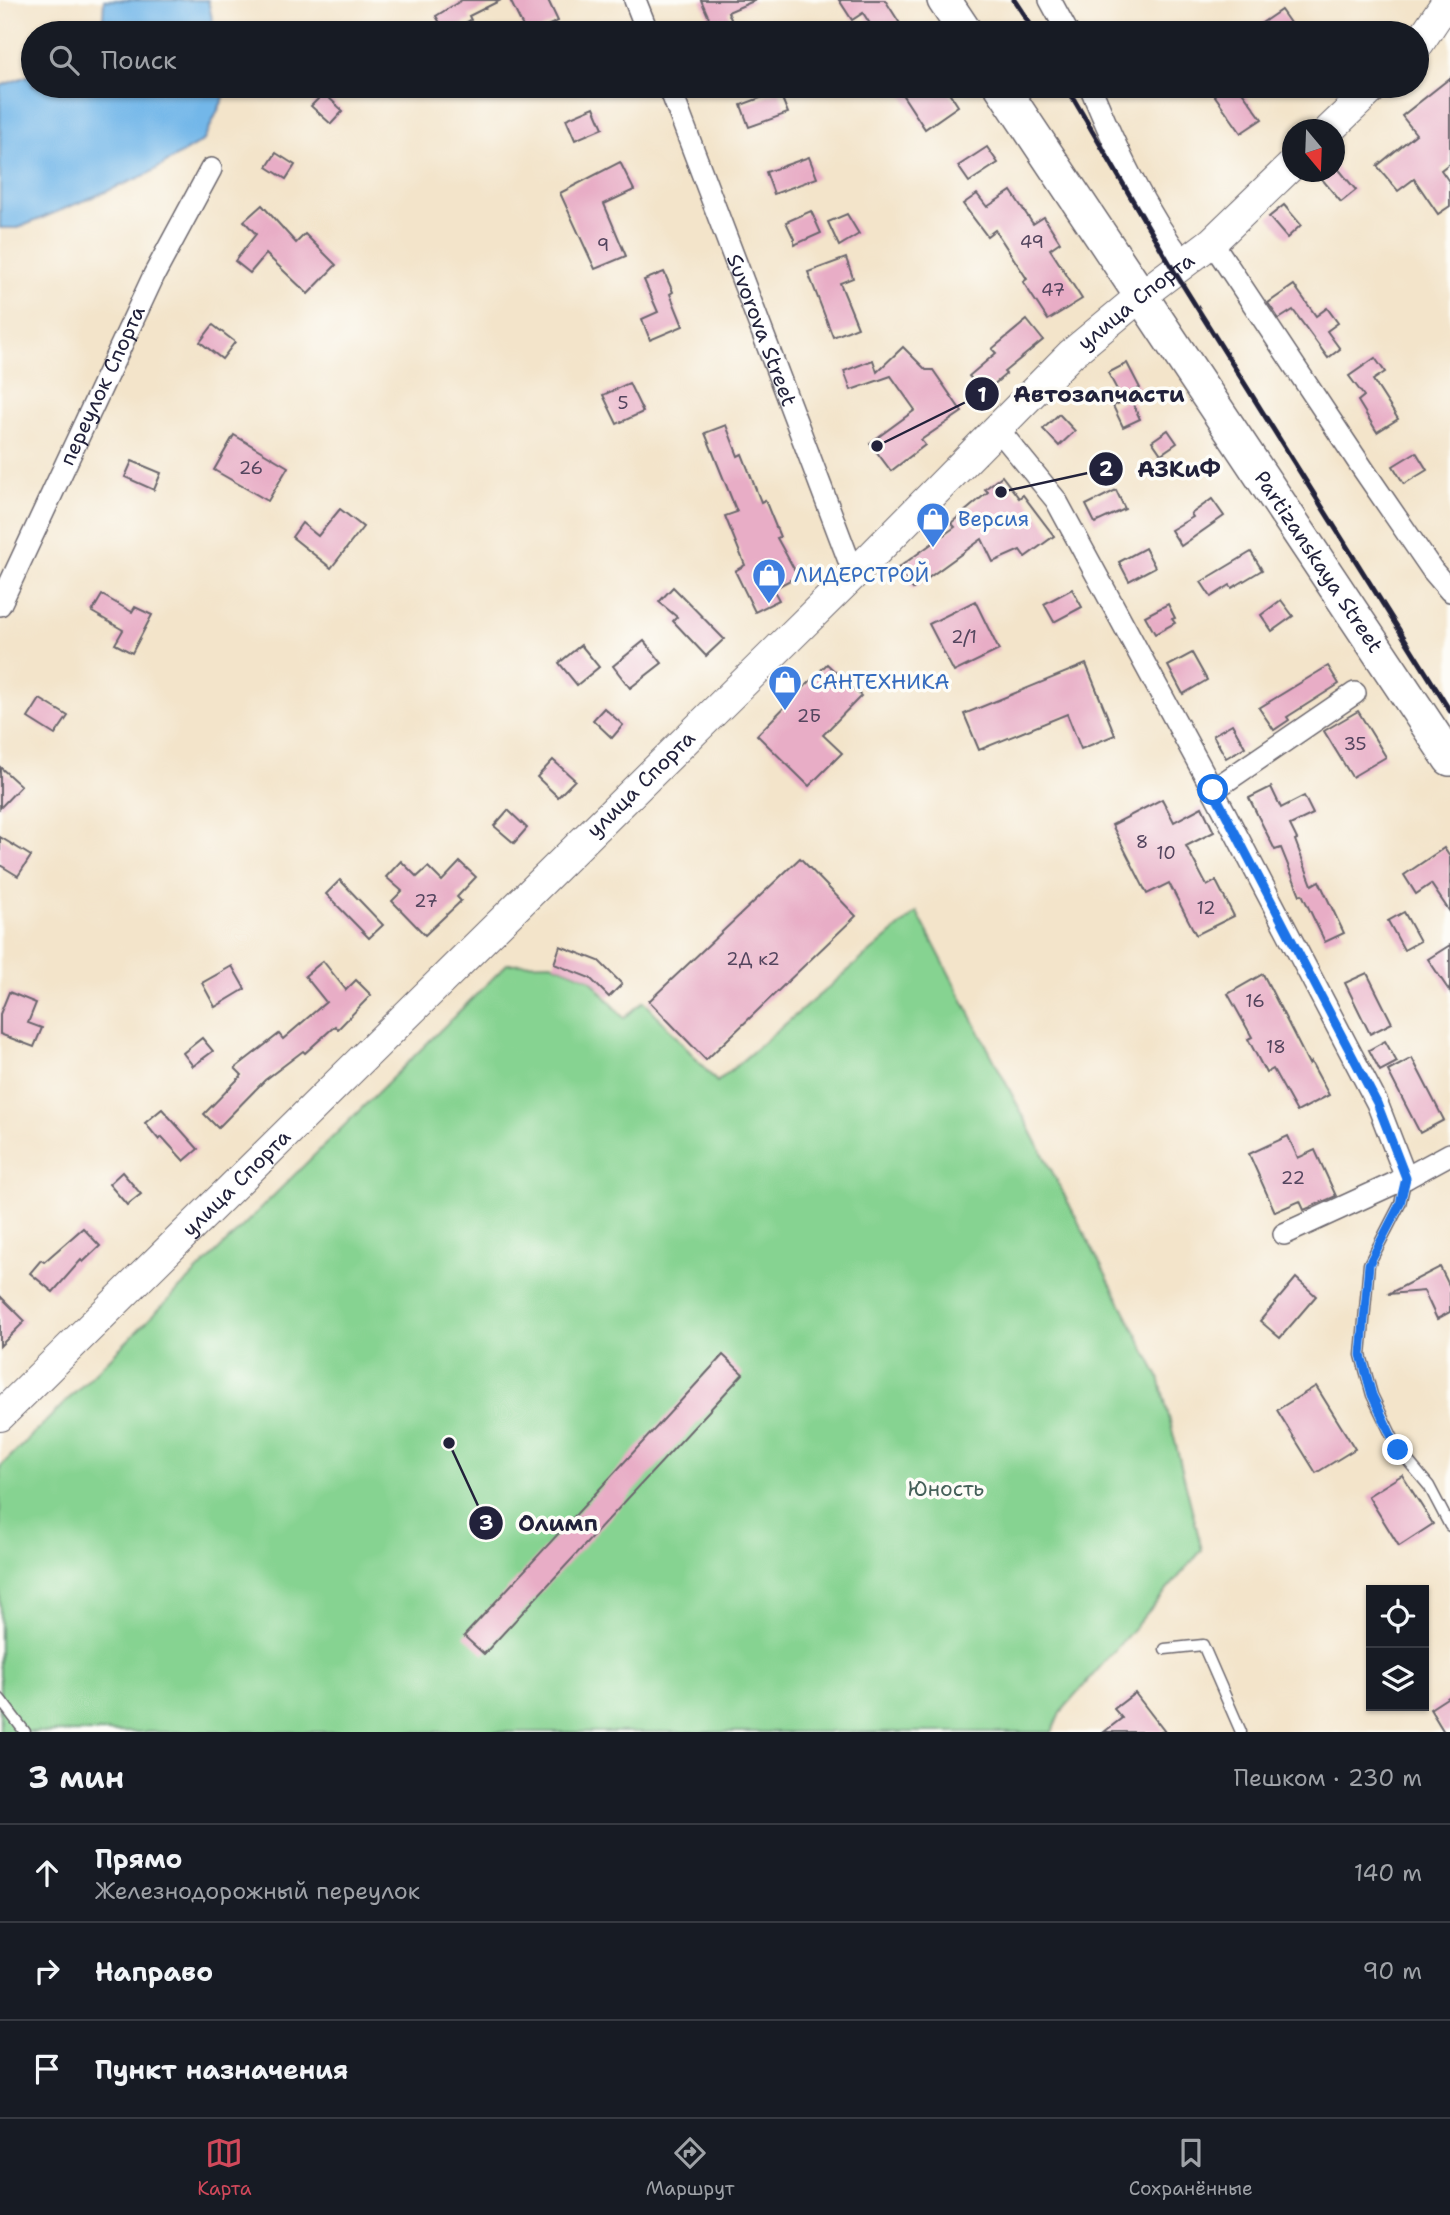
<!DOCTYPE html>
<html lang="ru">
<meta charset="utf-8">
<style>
body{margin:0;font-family:"Shantell Sans",sans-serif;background:#242831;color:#f1f3f6}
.controls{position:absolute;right:21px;bottom:21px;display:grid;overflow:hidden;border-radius:0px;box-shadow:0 2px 5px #0004}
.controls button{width:63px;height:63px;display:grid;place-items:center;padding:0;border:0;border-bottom:2px solid #363941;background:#171b24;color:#f1f3f6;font:35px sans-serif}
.compass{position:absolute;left:1282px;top:119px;width:63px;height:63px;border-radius:50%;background:#171b24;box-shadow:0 2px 5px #0004;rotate:161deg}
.stop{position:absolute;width:21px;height:21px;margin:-16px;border:5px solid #1a73e8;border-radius:50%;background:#fff}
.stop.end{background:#1a73e8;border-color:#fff;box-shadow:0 2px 7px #0008}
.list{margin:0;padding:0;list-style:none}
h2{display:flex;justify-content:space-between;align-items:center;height:91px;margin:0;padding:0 28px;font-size:30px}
h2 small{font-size:23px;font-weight:400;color:#9ea1a6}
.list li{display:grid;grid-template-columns:46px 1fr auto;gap:21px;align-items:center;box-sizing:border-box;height:98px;padding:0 28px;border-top:2px solid #363941}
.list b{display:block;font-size:26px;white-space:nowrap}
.list p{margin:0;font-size:23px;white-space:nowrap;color:#9ea1a6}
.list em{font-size:23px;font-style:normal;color:#9ea1a6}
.icon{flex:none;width:38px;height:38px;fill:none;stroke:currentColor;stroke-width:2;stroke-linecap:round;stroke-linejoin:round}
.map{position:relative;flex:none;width:1450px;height:1732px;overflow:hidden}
.search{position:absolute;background:#171b24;box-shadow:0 2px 5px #0004;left:21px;right:21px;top:21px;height:77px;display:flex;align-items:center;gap:18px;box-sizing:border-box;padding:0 24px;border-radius:38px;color:#9ea1a6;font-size:26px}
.sheet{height:385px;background:#171b24}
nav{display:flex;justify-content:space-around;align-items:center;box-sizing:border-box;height:98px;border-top:2px solid #363941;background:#171b24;font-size:19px;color:#9ea1a6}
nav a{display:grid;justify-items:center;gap:4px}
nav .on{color:#d1495b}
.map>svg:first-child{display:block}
.green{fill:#86d391;stroke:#547a66;stroke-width:2}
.water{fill:#73b7e9;stroke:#4a6c92;stroke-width:2}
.building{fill:#e8adc6}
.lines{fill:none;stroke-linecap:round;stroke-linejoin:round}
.lane-casing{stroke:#6b666d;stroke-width:13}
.street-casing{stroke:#6b666d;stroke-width:24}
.secondary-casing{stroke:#6b666d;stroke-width:32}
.primary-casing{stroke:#6b666d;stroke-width:36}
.lane{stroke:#fff;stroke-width:10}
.street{stroke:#fff;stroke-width:21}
.secondary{stroke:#fff;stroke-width:30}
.primary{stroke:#fff;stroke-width:33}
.rail{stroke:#22223b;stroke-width:5}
.route{stroke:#1a73e8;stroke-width:9}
.labels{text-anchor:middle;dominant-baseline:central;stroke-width:7;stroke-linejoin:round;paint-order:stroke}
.number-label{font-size:18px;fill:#54455e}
.street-label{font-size:21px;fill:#22223b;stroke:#fdfcf7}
.shop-label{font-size:21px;fill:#366cbe;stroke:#fdfcf7;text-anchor:start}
.park-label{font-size:21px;fill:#456059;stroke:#fdfcf7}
.leader{fill:none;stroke:#22223b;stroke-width:2.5}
.callout-dot{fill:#22223b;stroke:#fdfcf7;stroke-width:2.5}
.mark-label{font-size:21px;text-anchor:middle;font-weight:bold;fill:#fff}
.callout-label{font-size:23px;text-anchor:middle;font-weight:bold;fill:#22223b;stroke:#fdfcf7;stroke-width:7;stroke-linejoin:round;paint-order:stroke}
</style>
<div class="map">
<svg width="1450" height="1732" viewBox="0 0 1450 1732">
<rect width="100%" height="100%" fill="#fdfcf7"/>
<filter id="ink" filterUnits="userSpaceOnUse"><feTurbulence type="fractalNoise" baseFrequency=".0143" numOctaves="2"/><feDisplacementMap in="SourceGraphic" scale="14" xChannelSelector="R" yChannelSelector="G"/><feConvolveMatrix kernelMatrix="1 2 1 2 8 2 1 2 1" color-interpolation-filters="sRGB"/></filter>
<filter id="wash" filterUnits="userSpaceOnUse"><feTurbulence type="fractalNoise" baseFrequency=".00686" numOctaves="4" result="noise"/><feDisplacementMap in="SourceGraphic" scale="28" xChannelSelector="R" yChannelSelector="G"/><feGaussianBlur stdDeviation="1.57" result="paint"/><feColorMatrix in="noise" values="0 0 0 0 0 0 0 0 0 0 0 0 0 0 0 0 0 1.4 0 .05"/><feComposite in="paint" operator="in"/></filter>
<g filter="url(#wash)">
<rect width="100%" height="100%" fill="#f3e4ca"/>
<path class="green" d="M917,912l242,465 43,173 -142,163 -8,19h-1052v-265l507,-503 44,-1 39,16 34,39 20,-17 73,81z"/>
<g class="water">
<path d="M104,0h104l7,33h-128l16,-15z"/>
<path d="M33,74v12h191l1,9 -21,45 -58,35 -128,53h-18v-142z"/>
</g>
<g id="blocks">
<g class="building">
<path d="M462,0h39l-32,16 2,4 -25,13 -10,-17z"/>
<path d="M510,0h38l10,21 -26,12h-6z"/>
<path d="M701,0h55l-28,12 5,12 -18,8z"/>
<path d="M839,0h46l21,33h-30l-13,-20 -11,7z"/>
<path d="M1281,10l16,23h-50z"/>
<path d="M1450,78v85l-9,7 9,13v23l-12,8 -24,-35 -16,12 -21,-25 39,-32 -14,-18z"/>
<path d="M909,86h36l13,20 -33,23 -25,-38z"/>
<path d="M1208,86h30l24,33 -21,14z"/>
<path d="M779,91l9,22 -39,14 -8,-22z"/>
<path d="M324,93l19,18 -12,13 -20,-18z"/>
<path d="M594,107l9,21 -28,12 -9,-21z"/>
<path d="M987,147l11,16 -29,19 -11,-16z"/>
<path d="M276,153l19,12 -9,14 -19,-12z"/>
<path d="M809,157l8,21 -43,16 -8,-22z"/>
<path d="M620,162l14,28 -30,14 22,52 -31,13 -35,-76z"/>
<path d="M1336,166l20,24 -15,12 -20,-24 9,-6h4z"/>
<path d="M1011,191l22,33 11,-7 16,25 -10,7 32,50 -34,21 -25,-38 4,-3 -32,-49 -8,6 -24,-32 14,-10 10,13z"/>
<path d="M262,205l34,38 9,-9 31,31 -28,29 -42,-40 -16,19 -15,-12 21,-27 -12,-13z"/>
<path d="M1284,205l17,20 -14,13 -18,-21z"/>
<path d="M811,211l10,22 -27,12v-6l-8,-17z"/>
<path d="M847,214l12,20 -20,12 -11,-24z"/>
<path d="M846,258l7,20 -13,5 18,44 -25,10 -25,-65z"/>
<path d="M664,272l9,20 -3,2 13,32 -33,14 -8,-21 16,-7 -14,-32z"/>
<path d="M1294,285l22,31 11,-8 11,15 -11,8 13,18 -12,9 -35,-48 -14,9 -11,-16z"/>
<path d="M1027,320l16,20 -39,32 2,2 -22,19 -15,-17 27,-23 -4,-4z"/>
<path d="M213,325l22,17 -13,17 -22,-17z"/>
<path d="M903,347l23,23h7l29,42 -41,28 4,5 -34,26 -21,-28 45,-33 -24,-34 -40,14 -7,-19 29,-11 4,12z"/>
<path d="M1375,358l10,14 -12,8 25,39 -21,13 -19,-31 6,-5 -15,-20z"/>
<path d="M1127,363l13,25 -19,9 -13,-24z"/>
<path d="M629,383l14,29 -26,12 -14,-29z"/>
<path d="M1130,398l10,21 -17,8 -10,-21z"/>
<path d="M1059,414l16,17 -16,15 -16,-17z"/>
<path d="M726,425l12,31 4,-2 19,48 4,-2 15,37 -3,1 21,38 -25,13 6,11 -24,12 -20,-41 10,-6 -20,-49 12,-4 -32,-79z"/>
<path d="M1168,430l9,13 -16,11 -9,-13z"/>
<path d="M234,435l54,32 -20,34 -54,-31z"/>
<path d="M1416,452l11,18 -23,14 -11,-18z"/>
<path d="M132,461l29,12 -7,17 -29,-13z"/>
<path d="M1002,476l17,22 4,-3 31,41 -29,21 -5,-7 -27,12 -11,-23 -69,50 -15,-21 57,-41 -4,-4 37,-31 -3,-3z"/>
<path d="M1116,490l9,19 -30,14 -9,-18z"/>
<path d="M1212,499l12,17 -43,30 -10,-16 22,-13 -2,-3z"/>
<path d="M340,509l23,18 -32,41 -39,-31 10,-14 16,13z"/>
<path d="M1145,548l10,19 -26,14 -10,-19z"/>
<path d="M1251,552l11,18 -30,18 -2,-3 -19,12 -10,-15z"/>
<path d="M673,587l51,52 -18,17 -33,-35 4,-4 -18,-15z"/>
<path d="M1072,589l10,18 -28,15 -10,-18z"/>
<path d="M102,595l30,17 3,-5 17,8 -20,38 -17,-9 8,-14 -31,-18z"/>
<path d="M1281,600l12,16 -21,15 -11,-16z"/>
<path d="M975,601l24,49 -45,22 -25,-48z"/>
<path d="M1168,604l7,14 -3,1 3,4 -20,11 -10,-18z"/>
<path d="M644,641l18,22 -32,25 -17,-22z"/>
<path d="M581,645l18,22 -22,18 -18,-22z"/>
<path d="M1192,653l15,27 -24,14 -15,-28z"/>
<path d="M827,664l34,32 -38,39 19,18 -33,33 -52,-51z"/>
<path d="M1086,664l29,71 -34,14 -14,-35 -88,36 -15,-36z"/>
<path d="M1328,666l11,18 -52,33 2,3 -15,10 -15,-22z"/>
<path d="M40,699l28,17 -13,19 -27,-17z"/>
<path d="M604,708l19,17 -11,13 -19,-18z"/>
<path d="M1358,711l28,46 -34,20 -28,-46z"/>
<path d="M1232,724l13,23 -19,11 -13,-23z"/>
<path d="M553,760l22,20 -17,17 -21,-20z"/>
<path d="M0,767l21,19 -21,22z"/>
<path d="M1271,787l10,21 23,-12 9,18 -23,11 7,14 -2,1 17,45 7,-4 25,52 -19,9 -23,-48 -2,1 -19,-47 -6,2 -26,-52z"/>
<path d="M1162,799l12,23 28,-15 12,25 -28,14 21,40 9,-5 18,35 -38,19 -27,-52 -22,11 -35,-69z"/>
<path d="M508,810l19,18 -13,15 -20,-17z"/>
<path d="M0,837l31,19 -13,20 -18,-11z"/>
<path d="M1444,848l6,9v55l-19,-28 -15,10 -12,-19z"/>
<path d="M800,858l56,58 -150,144 -57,-59z"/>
<path d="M401,861l16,16 11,-10 14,14 18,-19 16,15 -19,20 4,4 -36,34 -33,-34 10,-10 -16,-14z"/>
<path d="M340,880l43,45 -14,13 -43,-44z"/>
<path d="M1404,912l16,29 -16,9 -16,-29z"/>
<path d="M1450,945v47l-22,-33z"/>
<path d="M560,946l39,15 23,23 -13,13 -19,-19 -36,-14z"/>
<path d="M323,961l23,29 10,-10 15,15 -33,34 -3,-3 -30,27 -2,-2 -38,29 -47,48 -14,-14 38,-39 -7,-7 44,-34 4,5 43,-37 -21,-26z"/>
<path d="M232,966l13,23 -30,18 -13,-24z"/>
<path d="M1367,973l25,50 -22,11 -25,-51z"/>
<path d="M1263,974l46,90 2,-2 18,33 -32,17 -24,-43 -7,4 -18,-34 4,-2 -24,-43z"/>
<path d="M9,992l27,11 -8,20 14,5 -8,19 -34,-13v-20z"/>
<path d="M202,1038l11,13 -20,15 -10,-13z"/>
<path d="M1385,1041l12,21 -17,9 -11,-21z"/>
<path d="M1412,1058l32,62 -24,13 -32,-62z"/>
<path d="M162,1109l36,40 -14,12 -22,-24 -3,3 -14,-17z"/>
<path d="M1288,1136l10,22 17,-8 21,46 -32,14 -4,-9 -25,11 -26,-58z"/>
<path d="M122,1172l19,22 -14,11 -18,-21z"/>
<path d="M83,1228l17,18 -17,16 -2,-2 -28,32 -23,-19 11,-13 3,2z"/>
<path d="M1440,1267l10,20v25l-13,7 -13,-28 -36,3z"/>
<path d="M1296,1278l20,18 -36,42 -20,-17z"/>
<path d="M0,1296l25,25 -25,25z"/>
<path d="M723,1355l20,19 -259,280 -20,-18z"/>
<path d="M1316,1386l39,63 -39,24 -39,-63z"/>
<path d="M1402,1475l31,49 -34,22 -31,-50z"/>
<path d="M1135,1693l30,39h-61l18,-14 -8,-9z"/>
<path d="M1450,1696v36h-6l-14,-23z"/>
</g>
</g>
</g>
<g filter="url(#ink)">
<use href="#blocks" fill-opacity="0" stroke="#6b666d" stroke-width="2"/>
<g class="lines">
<g class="lane-casing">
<g id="lane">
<path d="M1406,1178l-6,26 -31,60 -8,91 11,40 26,54 31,37 21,40"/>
<path d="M1165,1649l38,-4 38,87"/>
<path d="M0,1699l25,33"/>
</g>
</g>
<g class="street-casing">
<g id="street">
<path d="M635,0l13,33"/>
<path d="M1050,0l18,33"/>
<path id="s1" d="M669,86l185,488"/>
<path d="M1090,86c25,61 54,124 94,176"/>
<path d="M1212,242l151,227 70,102 17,20"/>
<path d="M997,428l59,72 157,290 164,313 29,75"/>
<path id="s2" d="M0,605l154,-330 57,-106"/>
<path d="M1213,790l142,-97"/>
<path d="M1284,1234l122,-56 44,-24"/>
</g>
</g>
<g class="secondary-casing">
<g id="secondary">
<path d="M1417,46l31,-46"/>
<path d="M1329,130l46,-44"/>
<path id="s3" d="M0,1416l854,-842 217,-220 71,-59 70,-53 80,-77"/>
</g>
</g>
<g class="primary-casing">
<g id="primary">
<path d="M944,0l22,33"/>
<path id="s4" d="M1001,86l449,673"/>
</g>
</g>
<use href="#lane" class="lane"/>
<use href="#street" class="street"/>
<use href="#secondary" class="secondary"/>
<use href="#primary" class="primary"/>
<g class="rail">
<path d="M1014,0l22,33"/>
<path d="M1066,86l108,185 276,440"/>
</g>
</g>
</g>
<g class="lines" filter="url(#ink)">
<path class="route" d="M1213,790l164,313 29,75 -6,26 -31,60 -8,91 11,40 26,55"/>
</g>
<defs>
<g id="shop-pin" transform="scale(1.75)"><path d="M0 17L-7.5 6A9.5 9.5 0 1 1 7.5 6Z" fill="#3f7fe0" stroke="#fdfcf7"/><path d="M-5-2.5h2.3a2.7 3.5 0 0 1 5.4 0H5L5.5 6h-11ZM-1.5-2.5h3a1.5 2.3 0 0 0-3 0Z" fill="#fff"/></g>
</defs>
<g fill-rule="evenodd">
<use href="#shop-pin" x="933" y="519"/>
<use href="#shop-pin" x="769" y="575"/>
<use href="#shop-pin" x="785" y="682"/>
</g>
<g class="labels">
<g class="number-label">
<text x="1032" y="242">49</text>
<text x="603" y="245">9</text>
<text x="1053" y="290">47</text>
<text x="623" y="403">5</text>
<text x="251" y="468">26</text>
<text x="964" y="637">2/1</text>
<text x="809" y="716">2Б</text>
<text x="1355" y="744">35</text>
<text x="1142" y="842">8</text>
<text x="1166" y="853">10</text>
<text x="426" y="901">27</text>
<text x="1206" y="908">12</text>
<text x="753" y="959">2Д к2</text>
<text x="1255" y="1001">16</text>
<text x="1276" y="1047">18</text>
<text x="1293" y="1178">22</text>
</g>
<g class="street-label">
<text stroke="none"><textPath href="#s3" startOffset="1592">улица Спорта</textPath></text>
<text stroke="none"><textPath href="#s1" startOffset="261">Suvorova Street</textPath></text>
<text stroke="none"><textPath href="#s2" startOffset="242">переулок Спорта</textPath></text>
<text stroke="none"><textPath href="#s4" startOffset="572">Partizanskaya Street</textPath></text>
<text stroke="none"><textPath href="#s3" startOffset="900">улица Спорта</textPath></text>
<text stroke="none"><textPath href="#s3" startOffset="332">улица Спорта</textPath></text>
</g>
<g class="shop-label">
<text x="958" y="519">Версия</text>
<text x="794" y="575">ЛИДЕРСТРОЙ</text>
<text x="810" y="682">САНТЕХНИКА</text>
</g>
<g class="park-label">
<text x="946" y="1489">Юность</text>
</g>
</g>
<path class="leader" d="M877 446L982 394M1001 492L1106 469M449 1443L486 1523"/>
<g class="callout-dot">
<circle cx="877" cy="446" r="7"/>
<circle cx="1001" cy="492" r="7"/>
<circle cx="449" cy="1443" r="7"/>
<circle cx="982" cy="394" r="18"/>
<circle cx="1106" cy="469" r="18"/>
<circle cx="486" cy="1523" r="18"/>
</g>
<g class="mark-label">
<text x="982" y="402">1</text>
<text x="1106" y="476">2</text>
<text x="486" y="1530">3</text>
</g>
<g class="callout-label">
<text x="1099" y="402">Автозапчасти</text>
<text x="1179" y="477">АЗКиФ</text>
<text x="558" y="1531">Олимп</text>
</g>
</svg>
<div class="controls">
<button><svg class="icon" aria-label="locate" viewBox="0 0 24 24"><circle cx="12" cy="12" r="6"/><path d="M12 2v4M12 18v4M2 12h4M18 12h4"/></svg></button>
<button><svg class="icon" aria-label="layers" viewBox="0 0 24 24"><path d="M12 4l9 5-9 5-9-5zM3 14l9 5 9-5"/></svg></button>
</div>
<svg class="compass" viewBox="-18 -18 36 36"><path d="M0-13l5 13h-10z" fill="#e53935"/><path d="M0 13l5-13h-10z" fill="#9ea1a6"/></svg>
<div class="stop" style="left:1213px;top:790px"></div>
<div class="stop end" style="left:1398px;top:1450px"></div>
<div class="search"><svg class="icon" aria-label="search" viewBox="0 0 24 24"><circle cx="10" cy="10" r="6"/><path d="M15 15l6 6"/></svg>Поиск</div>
</div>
<section class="sheet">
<h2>3 мин<small>Пешком · 230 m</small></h2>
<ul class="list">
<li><svg class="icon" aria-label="ahead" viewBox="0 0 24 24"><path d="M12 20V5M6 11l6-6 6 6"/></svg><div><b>Прямо</b><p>Железнодорожный переулок</p></div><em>140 m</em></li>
<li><svg class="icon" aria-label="right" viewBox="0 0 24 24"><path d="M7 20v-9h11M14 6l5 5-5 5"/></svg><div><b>Направо</b></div><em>90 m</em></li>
<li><svg class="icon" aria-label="arrive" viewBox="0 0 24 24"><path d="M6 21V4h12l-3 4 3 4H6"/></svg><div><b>Пункт назначения</b></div></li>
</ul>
</section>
<nav>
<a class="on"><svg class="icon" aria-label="map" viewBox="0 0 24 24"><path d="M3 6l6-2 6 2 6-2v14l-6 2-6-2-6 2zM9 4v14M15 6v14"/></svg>Карта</a>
<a><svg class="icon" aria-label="directions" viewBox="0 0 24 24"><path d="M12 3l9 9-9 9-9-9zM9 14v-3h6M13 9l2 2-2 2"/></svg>Маршрут</a>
<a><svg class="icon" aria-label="saved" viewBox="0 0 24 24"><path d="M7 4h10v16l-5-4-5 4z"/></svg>Сохранённые</a>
</nav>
